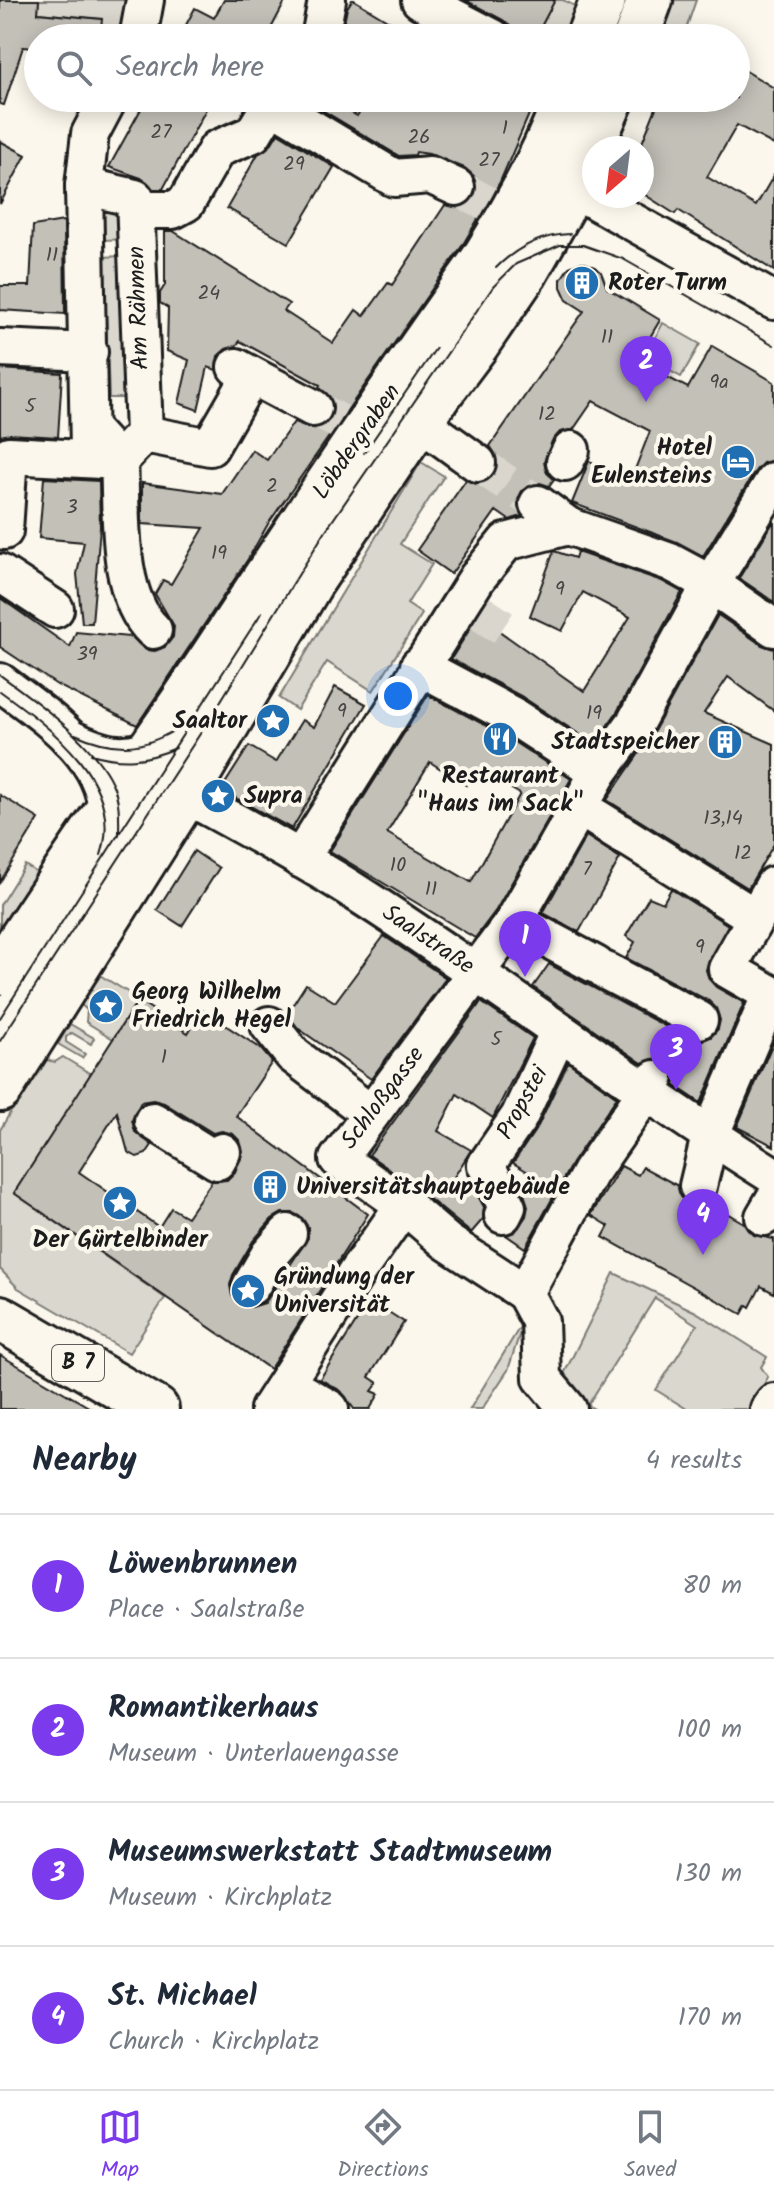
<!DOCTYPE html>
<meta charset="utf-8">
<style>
body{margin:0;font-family:Kalam,sans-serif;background:#f2f2f3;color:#1f2937}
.compass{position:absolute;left:582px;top:136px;width:72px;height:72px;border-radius:50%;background:#fff;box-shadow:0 4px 20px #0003;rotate:208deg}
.you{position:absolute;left:398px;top:696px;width:28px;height:28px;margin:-20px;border:6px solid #fff;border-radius:50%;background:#1a73e8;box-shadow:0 0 0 12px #1a73e833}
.badge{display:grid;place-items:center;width:52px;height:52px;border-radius:50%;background:#7c3aed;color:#fff;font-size:26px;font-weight:700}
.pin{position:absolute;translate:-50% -66px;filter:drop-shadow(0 2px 4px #0008)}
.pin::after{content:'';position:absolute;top:42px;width:28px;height:24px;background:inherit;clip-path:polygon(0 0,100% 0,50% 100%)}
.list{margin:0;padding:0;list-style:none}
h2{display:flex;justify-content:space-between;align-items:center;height:104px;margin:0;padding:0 32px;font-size:34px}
h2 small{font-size:26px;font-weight:400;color:#747a83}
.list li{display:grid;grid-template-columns:52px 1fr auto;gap:24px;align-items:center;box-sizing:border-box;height:144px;padding:0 32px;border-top:2px solid #e0e1e3}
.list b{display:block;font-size:30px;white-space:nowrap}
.list p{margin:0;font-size:26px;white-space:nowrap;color:#747a83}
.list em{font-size:26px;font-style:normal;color:#747a83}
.icon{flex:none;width:44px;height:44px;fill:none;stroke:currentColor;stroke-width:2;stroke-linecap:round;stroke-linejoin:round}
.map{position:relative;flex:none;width:774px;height:1409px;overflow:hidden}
.search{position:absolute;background:#fff;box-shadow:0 4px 20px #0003;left:24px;right:24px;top:24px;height:88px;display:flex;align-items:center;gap:20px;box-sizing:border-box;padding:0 28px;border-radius:44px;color:#747a83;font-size:30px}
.sheet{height:680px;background:#fff}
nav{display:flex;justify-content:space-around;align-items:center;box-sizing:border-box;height:112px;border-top:2px solid #e0e1e3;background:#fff;font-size:22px;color:#747a83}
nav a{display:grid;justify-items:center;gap:4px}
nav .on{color:#7c3aed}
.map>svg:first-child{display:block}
.green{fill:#dad7ce;stroke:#7b7a75;stroke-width:2}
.building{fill:#c3c0b8;stroke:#1c1c1c;stroke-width:2;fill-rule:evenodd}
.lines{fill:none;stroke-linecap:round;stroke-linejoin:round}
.minor-tunnel{stroke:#dad6cd;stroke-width:36;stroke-dasharray:36 18;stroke-linecap:butt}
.minor-casing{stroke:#1c1c1c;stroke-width:42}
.major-casing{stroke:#1c1c1c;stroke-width:50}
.minor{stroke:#fbf7ec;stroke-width:36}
.major{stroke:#fbf7ec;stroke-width:44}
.tram{stroke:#1c1c1c;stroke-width:2}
.labels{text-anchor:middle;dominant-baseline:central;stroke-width:8;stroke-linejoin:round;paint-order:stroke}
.number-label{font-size:20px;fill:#464543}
.shield{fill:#fbf7ec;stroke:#5f5e5a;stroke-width:2}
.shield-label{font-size:22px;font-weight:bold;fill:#1c1c1c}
.poi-label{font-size:24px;font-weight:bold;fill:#1c1c1c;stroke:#fbf7ec;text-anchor:start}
.street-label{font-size:24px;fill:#1c1c1c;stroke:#fbf7ec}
</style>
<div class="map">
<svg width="774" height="1409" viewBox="0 0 774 1409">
<rect width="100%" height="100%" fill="#fbf7ec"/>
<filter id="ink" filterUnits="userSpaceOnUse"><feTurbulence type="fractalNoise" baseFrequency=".0125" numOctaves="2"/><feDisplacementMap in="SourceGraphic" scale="16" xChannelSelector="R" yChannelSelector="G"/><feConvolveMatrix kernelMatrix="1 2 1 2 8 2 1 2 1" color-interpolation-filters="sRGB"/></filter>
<g filter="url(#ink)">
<g class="green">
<path d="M39,0h94l-7,38h-26l1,-19 -63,-6z"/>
<path d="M543,0h20l12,6 -9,32 -27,-9 13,-24z"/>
<path d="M675,0h21l-13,38h-22z"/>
<path d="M124,211l2,28 -23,1 -1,-28z"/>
<path d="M120,256l5,142h-16l-5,-141z"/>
<path d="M663,323l37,21 -19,33 -36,-20z"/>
<path d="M421,462l23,14 -44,68 32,20 -25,40 15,10 -49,77 -46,-29 -30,48 -18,-12z"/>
<path d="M25,865l14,9 -39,61v-30z"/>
<path d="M98,974l41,25 -26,40 -27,-17 1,-12 -7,-6z"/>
<path d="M70,1024l24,14 -3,6 -19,-11 -6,4v5l19,12 -3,4 -24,-14z"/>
<path d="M63,1057l28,17 -77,119 151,105 -36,55 -111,-65 -18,-19v-139l42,-71 13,3z"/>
<path d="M614,1273l82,39 71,45 -6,10 7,10 -18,32h-63l-31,-19 41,-65 -42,-27 -67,107 6,4h-18l-16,-27z"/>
<path d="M524,1320l-16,50 -26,39h-12z"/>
</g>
<g class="building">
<path d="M0,0h39l-1,13 64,6 -2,19h-62v10l-15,-1 -19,58 -4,-1z"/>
<path d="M224,0h62l-20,38h-87l16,-30 19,10z"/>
<path d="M352,0h2l63,38h-76l6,-30z"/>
<path d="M465,0h90l-20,38h-21l-3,-11 -8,-7z"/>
<path d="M736,65l38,23v57l-37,-20 -30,52 49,29 18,-31v96l-96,-61 -3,4 -33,-21v-50l18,-45h76z"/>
<path d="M147,98h65l-49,91h-10l-12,-11 -32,-11z"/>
<path d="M302,98h24l31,18 11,-18h168l-36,84 -38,64 -194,278 -20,35 -111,166 -80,-40 -57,-38v-49l70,49 6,-15 53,5 1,-2 16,15 9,1 10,-4 8,-10 1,-11 -19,-32 8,-14 8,4 33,-56 -62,-4v-41l80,11 30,-44 15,10 27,-38 19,7 10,-3 8,-8 3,-10 -3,-10 -12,-11 1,-2 -80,-44 -4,5 -10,3 -8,7 -2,14 -8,-3 -10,43 -19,-7 10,-43 -22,-9 1,-43 -8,-5v-10l5,-8v-54h8l116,73 -5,7 49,32 23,-33 8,6 24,-33 4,2 53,-80 14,3 10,-4 6,-9 2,-11 -3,-8 -9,-8 -36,-14 -13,-2 -1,3 -16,1z"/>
<path d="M278,133l56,34 -45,76 -62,-35 31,-54 12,-8z"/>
<path d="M0,141l26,14 -26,49z"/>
<path d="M64,221l1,93 -65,-4v-24h30l3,-60z"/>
<path d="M582,262l14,5 5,5 6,16 53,32 -24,41 52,27 24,-42 62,36v78l-11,3 -7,7 -53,86 -26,-14 -105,-39 17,-42 43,16 18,-46 -57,-30 -20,29 -13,2 -8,9 -8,21 3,11 7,6 -5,7 -9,-3 -10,2 -8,6 -5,11 5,14 -13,4 -13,-9 -45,63 -34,-24 49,-70 10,4 9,-2 9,-7 4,-9 -2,-11 -6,-9 94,-135 -17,-11 -6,-13v-8l8,-12z"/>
<path d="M0,369l62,4 -4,64 -48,-3 -10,2z"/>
<path d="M44,478l55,3 1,46 -8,96h-10l-5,-49 7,-32 -45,-4z"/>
<path d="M774,521v81l-35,-24z"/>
<path d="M554,551l21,7 2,-6 85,29 20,11 -65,120 -23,32 -73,-48 -70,-37 27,-43 106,75 46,-74 -47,-25 -21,39 -32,-15z"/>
<path d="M718,615l44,30 12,4v62l-46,-34 -24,36 70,31v100l-26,44 -141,-88 46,-67z"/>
<path d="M335,687l31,17 -74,125 -71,-39 28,-44 27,16 26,-42 12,7z"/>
<path d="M428,695l72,38 71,46 -75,131 -21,28 -145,-87zM430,762l36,23 10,-17 44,26 -49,88 -84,-49z"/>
<path d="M0,795l39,24 -39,63z"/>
<path d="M586,836l34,22 -41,74 -36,-19z"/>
<path d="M194,851l25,17 -37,58 -25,-16z"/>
<path d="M671,889l57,36 -19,34 -3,11 3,9 7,8 28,16 -43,100 -27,-18v-14l-8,-10 -10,-3 -14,5 -109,-76 16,-23 140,75 12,2 10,-4 7,-8 2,-9 -4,-12 -7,-7 -83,-43 9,-16 -9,-6 23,-39 14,6z"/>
<path d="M384,936l62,42 -75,101 -72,-50 -12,-15 19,-30 29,18z"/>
<path d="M138,1000l50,33 14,-23 58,38 12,14 -36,54 132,98 -98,155 -256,-176zM153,1100l11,3 49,30 9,-2 11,3 7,7 3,10 -8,21 -8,8 -15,1 -25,36 -16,-9 -12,19 -80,-55 38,-60 11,40 9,5 9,-3 6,-9 -17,-13 -3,-12 9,-18zM282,1213h11l9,5 6,9v11l-43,65 -13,4 -11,-3 -9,-8 -2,-11 3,-10 20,-34 19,-22z"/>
<path d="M481,1002l52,36 -40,80 -36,-24 -19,37 33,19 -17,27 24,19 6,11 -1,12 -12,14 -55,-45 -47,-33z"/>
<path d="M774,1040v106l-37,-19z"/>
<path d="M568,1062l49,35 -45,66 -47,85 -19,-13 9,-3 11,-16 2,-10 -4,-12 11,-18 -22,-13 25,-37z"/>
<path d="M621,1166l17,9 5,-8 35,19 6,16 10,4 15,-3 35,20 10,12 20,4v54l-13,-7 -11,21 -3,-2 -5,9 -139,-77 6,-11 -18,-11z"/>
<path d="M370,1300l34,22 -35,55 9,6 -6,8 7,3 -9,15h-16l-13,-18 -21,-12z"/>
<path d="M0,1355l92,54h-92z"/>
</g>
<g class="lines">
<g class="minor-tunnel">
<path d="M456,187l34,18"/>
<path d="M313,408l27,14"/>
<path d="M477,463l61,41"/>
<path d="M473,608l38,25"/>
</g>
<g class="minor-casing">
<g id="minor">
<path d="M420,0l73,38"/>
<path d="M138,38l7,-38"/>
<path d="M320,38l7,-38"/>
<path d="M549,175l225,126"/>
<path d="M84,186l51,12 9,236 -25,27 -29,-32"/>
<path d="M136,210h37l13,-7 31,-54 36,-15 18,-30 123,74 36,-3 26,12"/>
<path d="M0,348l89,4"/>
<path d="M236,367l77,41"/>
<path d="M419,421l58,42"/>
<path d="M144,434l66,13 34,-59"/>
<path d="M89,451l-5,-265 6,-52 19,-36"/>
<path d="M565,462l6,-12"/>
<path d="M538,504l30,22 102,36 41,22 63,44"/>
<path d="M4,531l5,-76 110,6c3,49 -4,133 34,169"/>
<path d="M0,573l55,36"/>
<path d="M419,666l92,49 88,57"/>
<path d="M0,682c43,33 105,71 107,131"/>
<path d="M69,738c41,19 56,22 97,5"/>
<path d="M199,802c53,29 107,58 158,91 142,91 275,194 417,283"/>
<path d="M579,807l177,111"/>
<path d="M300,859l177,-281 29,-36 62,-16"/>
<path d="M774,885l-47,84 47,27"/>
<path d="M514,921l82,44"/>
<path d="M606,971l93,49"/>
<path d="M269,1025l24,30 78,59"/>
<path d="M0,1031l281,-438"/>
<path d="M153,1121l64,40 5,-9"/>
<path d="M698,1186l12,-50 61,-142"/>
<path d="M404,1205l-66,-46 176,-238 85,-149 36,-49 76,-139 63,-103"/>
<path d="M503,1215l4,-8 -21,-42 33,-48 40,-86"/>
<path d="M764,1217l10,-17"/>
<path d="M251,1286l18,-31 19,-22"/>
<path d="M525,1293l65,-120 65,-94"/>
<path d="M525,1293l15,28 2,57 26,31"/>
<path d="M286,1384l44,25"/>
<path d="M269,1409l88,-137 47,-67 43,37 78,51"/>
<path d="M769,1409l5,-7"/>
</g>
</g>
<g class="major-casing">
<g id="major">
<path d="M588,38l15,-38"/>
<path d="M636,38l14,-38"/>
<path d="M0,972c57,-91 120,-178 180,-266 100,-150 198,-300 303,-446 33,-52 62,-105 83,-162"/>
<path d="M0,1089l177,-280 134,-227 108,-161 57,-76 49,-72 48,-85 39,-90"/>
<path d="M0,1318l156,91"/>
</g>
</g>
<use href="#minor" class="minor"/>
<use href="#major" class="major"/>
<g class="tram">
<path d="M496,268c21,-21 44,-33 74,-34"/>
<path d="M364,453l72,-105"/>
<path d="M0,675c36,26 108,77 117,123 3,11 2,25 2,37"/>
<path d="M0,691c51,37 125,91 101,164"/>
<path d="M75,734c45,20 75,15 115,-14"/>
<path d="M91,754c31,9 55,7 85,-6"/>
<path d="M0,1018l262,-406"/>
<path d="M0,1041l209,-321 117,-190 167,-243 23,-23 44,-19h23l40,14 151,86"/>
</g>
</g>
</g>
<defs>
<g id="building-disc" transform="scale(1.8)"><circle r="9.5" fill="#1f6fb2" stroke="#fbf7ec"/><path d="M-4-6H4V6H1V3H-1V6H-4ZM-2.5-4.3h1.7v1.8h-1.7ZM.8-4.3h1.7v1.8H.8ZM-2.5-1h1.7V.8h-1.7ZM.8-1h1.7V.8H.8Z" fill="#fff"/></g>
<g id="hotel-disc" transform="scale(1.8)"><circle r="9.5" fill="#1f6fb2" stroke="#fbf7ec"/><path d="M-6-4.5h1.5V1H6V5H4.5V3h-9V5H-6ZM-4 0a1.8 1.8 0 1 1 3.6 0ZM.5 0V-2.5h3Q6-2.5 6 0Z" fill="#fff"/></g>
<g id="sight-disc" transform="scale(1.8)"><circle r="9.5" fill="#1f6fb2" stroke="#fbf7ec"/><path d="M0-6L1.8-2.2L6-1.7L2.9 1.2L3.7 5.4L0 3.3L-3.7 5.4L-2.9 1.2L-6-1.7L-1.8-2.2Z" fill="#fff"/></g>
<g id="restaurant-disc" transform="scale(1.8)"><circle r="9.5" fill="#1f6fb2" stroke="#fbf7ec"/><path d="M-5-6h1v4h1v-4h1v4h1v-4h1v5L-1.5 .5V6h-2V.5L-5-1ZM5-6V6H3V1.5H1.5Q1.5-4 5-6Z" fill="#fff"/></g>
</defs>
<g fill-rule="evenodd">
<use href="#building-disc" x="582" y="283"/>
<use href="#hotel-disc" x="738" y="462"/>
<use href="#sight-disc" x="273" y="721"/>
<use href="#restaurant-disc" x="500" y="739"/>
<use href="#building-disc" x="725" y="742"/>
<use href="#sight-disc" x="218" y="796"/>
<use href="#sight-disc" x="106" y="1006"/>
<use href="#building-disc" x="270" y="1187"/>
<use href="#sight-disc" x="120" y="1203"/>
<use href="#sight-disc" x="248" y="1291"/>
</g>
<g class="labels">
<g class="number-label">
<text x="505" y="129">1</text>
<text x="161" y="133">27</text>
<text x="419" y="138">26</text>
<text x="489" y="161">27</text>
<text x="294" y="165">29</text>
<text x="52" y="256">11</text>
<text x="209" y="294">24</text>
<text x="607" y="338">11</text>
<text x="719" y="383">9a</text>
<text x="30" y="407">5</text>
<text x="547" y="415">12</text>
<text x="272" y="487">2</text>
<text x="72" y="508">3</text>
<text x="219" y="554">19</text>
<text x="560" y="590">9</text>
<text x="87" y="655">39</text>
<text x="342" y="712">9</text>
<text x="594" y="714">19</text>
<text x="723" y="819">13,14</text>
<text x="743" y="854">12</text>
<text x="398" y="866">10</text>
<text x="587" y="870">7</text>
<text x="431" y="890">11</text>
<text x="700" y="948">9</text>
<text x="496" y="1040">5</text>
<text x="164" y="1058">1</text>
</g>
<rect class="shield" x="52" y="1345" width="52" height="36" rx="6"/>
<g class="shield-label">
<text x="78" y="1363">B 7</text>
</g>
<g class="poi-label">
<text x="608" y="283">Roter Turm</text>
<text x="712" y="448" text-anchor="end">Hotel<tspan x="712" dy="28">Eulensteins</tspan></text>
<text x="247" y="721" text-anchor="end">Saaltor</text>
<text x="699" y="742" text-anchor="end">Stadtspeicher</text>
<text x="500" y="776" text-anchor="middle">Restaurant<tspan x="500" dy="28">"Haus im Sack"</tspan></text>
<text x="244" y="796">Supra</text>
<text x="132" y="992">Georg Wilhelm<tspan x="132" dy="28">Friedrich Hegel</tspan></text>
<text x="296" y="1187">Universitätshauptgebäude</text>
<text x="120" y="1240" text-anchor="middle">Der Gürtelbinder</text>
<text x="274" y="1277">Gründung der<tspan x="274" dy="28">Universität</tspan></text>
</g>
<g class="street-label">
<text transform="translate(139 308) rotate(-92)">Am Rähmen</text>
<text transform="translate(357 442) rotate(-55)">Löbdergraben</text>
<text transform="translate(428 940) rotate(34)">Saalstraße</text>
<text transform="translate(383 1098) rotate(-53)">Schloßgasse</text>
<text transform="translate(523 1103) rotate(-61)">Propstei</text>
</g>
</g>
</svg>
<svg class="compass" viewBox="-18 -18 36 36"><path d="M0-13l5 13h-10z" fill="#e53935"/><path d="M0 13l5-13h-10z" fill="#747a83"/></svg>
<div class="you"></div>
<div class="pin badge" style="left:525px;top:977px">1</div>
<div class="pin badge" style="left:646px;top:402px">2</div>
<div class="pin badge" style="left:676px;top:1090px">3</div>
<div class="pin badge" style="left:703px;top:1255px">4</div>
<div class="search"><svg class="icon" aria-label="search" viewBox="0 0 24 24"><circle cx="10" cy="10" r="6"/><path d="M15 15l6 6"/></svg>Search here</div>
</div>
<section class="sheet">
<h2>Nearby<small>4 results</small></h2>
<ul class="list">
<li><span class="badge">1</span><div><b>Löwenbrunnen</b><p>Place · Saalstraße</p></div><em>80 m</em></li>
<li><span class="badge">2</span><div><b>Romantikerhaus</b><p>Museum · Unterlauengasse</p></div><em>100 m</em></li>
<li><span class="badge">3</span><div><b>Museumswerkstatt Stadtmuseum</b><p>Museum · Kirchplatz</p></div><em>130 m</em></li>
<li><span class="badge">4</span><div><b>St. Michael</b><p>Church · Kirchplatz</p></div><em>170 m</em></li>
</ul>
</section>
<nav>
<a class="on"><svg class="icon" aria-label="map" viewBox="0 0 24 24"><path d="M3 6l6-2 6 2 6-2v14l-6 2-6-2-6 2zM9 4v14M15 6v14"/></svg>Map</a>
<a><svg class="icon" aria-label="directions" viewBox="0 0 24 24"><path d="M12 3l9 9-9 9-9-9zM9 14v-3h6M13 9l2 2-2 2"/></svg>Directions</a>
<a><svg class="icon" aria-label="saved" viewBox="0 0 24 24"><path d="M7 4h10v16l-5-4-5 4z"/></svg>Saved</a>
</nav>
